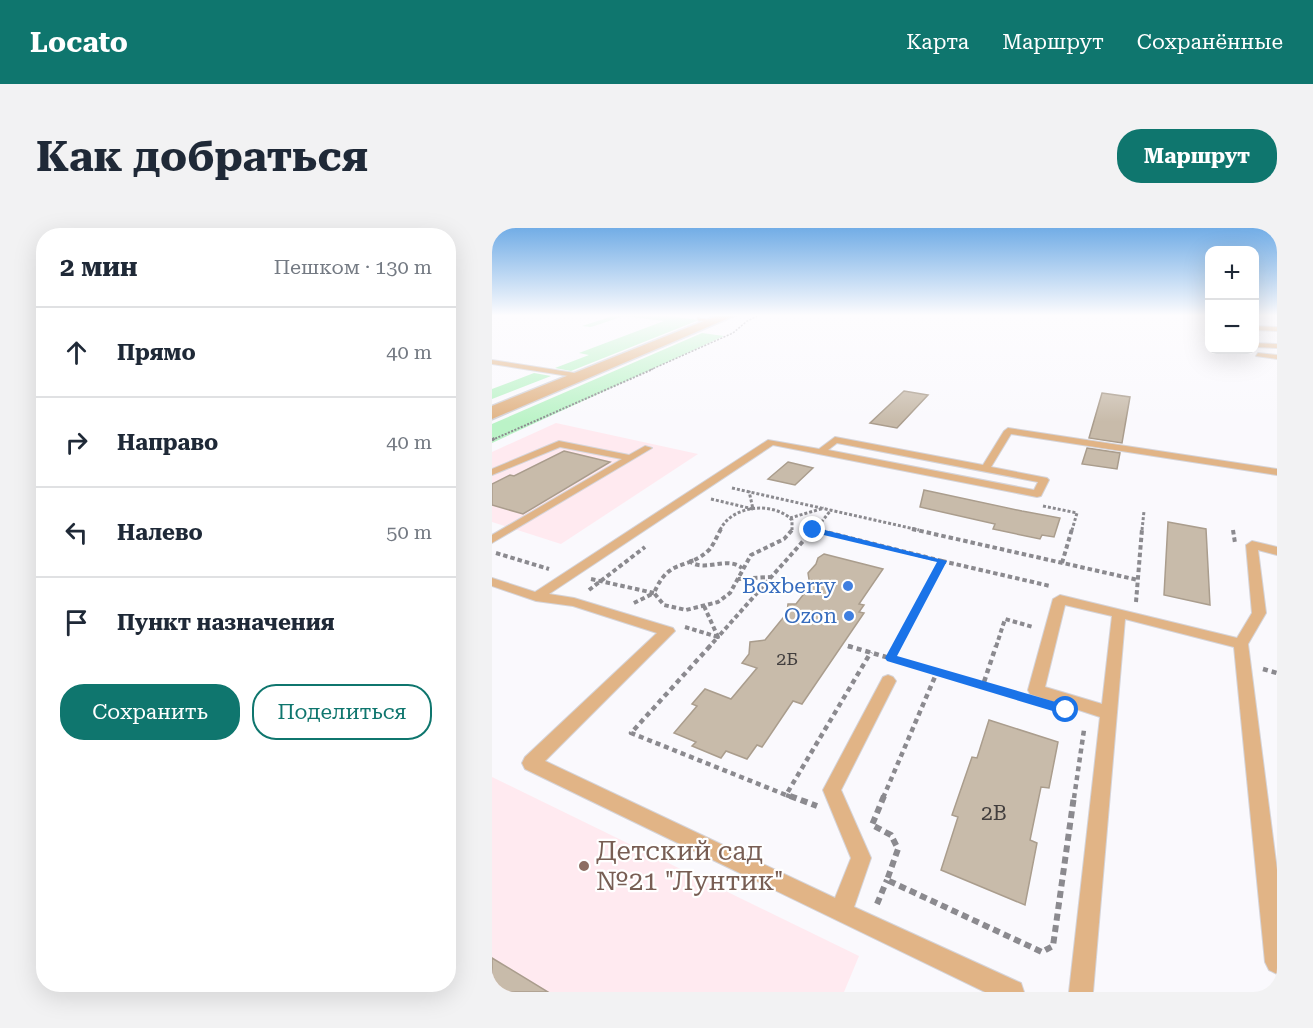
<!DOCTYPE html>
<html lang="ru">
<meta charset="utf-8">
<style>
body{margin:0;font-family:"Roboto Serif",serif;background:#f2f2f3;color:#1f2937}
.controls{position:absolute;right:18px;top:18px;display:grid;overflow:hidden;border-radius:12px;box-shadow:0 6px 24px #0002}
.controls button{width:54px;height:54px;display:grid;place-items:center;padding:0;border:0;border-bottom:2px solid #e0e1e3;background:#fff;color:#1f2937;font:30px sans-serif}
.stop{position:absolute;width:18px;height:18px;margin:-14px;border:4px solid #1a73e8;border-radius:50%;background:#fff}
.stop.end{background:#1a73e8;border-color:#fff;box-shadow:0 2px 6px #0008}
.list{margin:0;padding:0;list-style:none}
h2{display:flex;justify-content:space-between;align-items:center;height:78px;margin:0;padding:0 24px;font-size:26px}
h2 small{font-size:20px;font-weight:400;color:#747a83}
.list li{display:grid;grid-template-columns:39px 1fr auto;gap:18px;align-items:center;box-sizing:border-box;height:90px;padding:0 24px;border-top:2px solid #e0e1e3}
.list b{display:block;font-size:22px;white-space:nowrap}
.list em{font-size:20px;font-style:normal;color:#747a83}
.actions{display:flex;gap:12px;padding:18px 24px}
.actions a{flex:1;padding:14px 0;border:2px solid #0f766e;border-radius:24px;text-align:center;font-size:21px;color:#0f766e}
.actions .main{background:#0f766e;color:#fff}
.icon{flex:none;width:33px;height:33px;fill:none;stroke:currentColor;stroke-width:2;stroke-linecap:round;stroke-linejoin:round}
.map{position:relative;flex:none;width:785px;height:764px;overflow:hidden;border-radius:24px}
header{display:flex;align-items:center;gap:36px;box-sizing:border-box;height:84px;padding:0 30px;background:#0f766e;color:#fff}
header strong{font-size:28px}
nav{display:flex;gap:33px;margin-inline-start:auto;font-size:21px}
.intro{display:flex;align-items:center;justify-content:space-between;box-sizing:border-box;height:144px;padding:0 36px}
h1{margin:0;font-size:42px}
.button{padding:15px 27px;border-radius:24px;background:#0f766e;color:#fff;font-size:21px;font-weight:700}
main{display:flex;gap:36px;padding:0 36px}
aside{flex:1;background:#fff;border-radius:24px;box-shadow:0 6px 24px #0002}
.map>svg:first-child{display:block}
.education{fill:#ffeaf0}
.green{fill:#bbf3c7}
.building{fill:#c8bbaa;stroke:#aa9d8d;stroke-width:1.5}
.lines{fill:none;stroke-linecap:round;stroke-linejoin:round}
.service-casing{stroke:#d5d4d9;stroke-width:2}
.tertiary-casing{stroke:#d5d4d9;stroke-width:3}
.path-far5{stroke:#8b8a8f;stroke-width:1.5;stroke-dasharray:2 1.5;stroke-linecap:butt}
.path-far4{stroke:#8b8a8f;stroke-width:2;stroke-dasharray:2 1.5;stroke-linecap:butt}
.path-far3{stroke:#8b8a8f;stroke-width:3;stroke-dasharray:3 2;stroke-linecap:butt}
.path-far2{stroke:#8b8a8f;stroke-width:4;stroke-dasharray:4.5 3;stroke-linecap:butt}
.path-far1{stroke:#8b8a8f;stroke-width:4.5;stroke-dasharray:5 4;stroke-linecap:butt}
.path{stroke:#8b8a8f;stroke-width:6;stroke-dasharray:7 4.5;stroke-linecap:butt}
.service{fill:#e1b486;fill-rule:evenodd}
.tertiary{fill:#e1b486;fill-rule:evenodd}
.route{fill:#1a73e8}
.shop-dot{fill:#3f7fe0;stroke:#fff;stroke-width:2}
.education-dot{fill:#8d6e63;stroke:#fff;stroke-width:2}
.labels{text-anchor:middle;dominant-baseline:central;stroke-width:4.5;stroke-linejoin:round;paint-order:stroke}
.number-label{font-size:18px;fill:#423e3e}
.shop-label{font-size:21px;fill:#366cbe;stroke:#fff;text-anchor:end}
.near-number-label{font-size:21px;fill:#423e3e}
.near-education-label{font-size:26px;fill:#785e54;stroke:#fff;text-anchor:start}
</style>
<header>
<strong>Locato</strong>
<nav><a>Карта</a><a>Маршрут</a><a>Сохранённые</a></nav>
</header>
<div class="intro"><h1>Как добраться</h1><a class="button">Маршрут</a></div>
<main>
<aside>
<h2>2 мин<small>Пешком · 130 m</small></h2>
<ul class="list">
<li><svg class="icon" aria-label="ahead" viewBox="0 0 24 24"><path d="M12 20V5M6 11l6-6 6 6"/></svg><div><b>Прямо</b></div><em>40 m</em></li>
<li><svg class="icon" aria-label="right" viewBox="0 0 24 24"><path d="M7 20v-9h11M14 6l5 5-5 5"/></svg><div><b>Направо</b></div><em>40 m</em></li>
<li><svg class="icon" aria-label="left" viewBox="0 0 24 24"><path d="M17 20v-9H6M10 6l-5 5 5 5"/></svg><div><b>Налево</b></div><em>50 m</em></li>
<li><svg class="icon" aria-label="arrive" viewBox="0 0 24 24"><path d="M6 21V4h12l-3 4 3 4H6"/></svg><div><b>Пункт назначения</b></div></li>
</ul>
<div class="actions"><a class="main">Сохранить</a><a>Поделиться</a></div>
</aside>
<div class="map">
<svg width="785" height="764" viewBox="0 0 785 764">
<rect width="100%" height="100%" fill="#faf9fd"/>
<g class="education">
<path d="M64,195l142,31 -137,90 -69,-22v-70z"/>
<path d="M0,549l367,179 -15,36h-352z"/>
</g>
<g class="green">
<path d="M124,87h44l39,5 -128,51 -16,-3 34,-13 -10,-2 85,-32 -40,-5 -33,11 -9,-1z"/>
<path d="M210,105l22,3 -232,107v-19z"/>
<path d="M42,145l17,3 -59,23v-10z"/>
</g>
<g class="building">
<path d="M412,163l24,4 -31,33 -27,-5z"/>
<path d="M610,165l28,4 -8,46 -33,-5z"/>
<path d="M595,220l33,5 -3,16 -35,-5z"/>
<path d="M72,223l46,11 -87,52 -31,-9v-21l18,-9 4,1z"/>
<path d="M296,234l25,6 -18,17 -27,-6z"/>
<path d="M432,262l98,21 38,7 -6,19 -12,-2 -2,4 -47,-10 2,-5 -75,-17z"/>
<path d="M676,294l38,7 4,76 -46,-10z"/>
<path d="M332,326l59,15 -24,35 5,1 -5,7 5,1 -62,91 -9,-3 -31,46 -5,-2 -10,14 -21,-8 -5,7 -29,-12 4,-4 -22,-9 23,-27 -5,-2 13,-15 26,10 26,-31 -15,-5 7,-9 1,-12 15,-2 22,-27 1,-9h8l14,-18 -2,-13 8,-9 2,-6z"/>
<path d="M497,492l69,22 -9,46 -8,-1 -5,24 -6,29 7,3 -12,62 -84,-35 17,-53 -6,-2 20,-58 5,1z"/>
<path d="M0,730l56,34h-56z"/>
</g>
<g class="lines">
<g class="service-casing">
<g id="service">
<path d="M205,90l21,3h-19z"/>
<path d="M762,98l23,1v4l-23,-1z"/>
<path d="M762,115l23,1v4l-22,-1z"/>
<path d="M766,125l19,2v4l-21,-3z"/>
<path d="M0,132l89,14 3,2 -3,2 -89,-14z"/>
<path d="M516,200l269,41v6l-266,-41 -20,33 56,11 2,2 -8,16 -4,1 -264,-52 -224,149 25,4 99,30 2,3 -130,130 290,137 16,-40 -28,-68 60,-113 5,-2 5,2 3,4 -55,109 30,68 -17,49 167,76 3,9h-39l-460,-223 -3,-6 3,-6 132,-124 -84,-27 -37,-5 -44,-15v-8l43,14 233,-152 51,9 16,-12 148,28 21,-34zM345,215l201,39 -4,8 -206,-40z"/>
<path d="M67,213l70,14 16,-9 7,2 -160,95v-8l130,-76 -62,-12 -68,28v-6z"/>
<path d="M760,313l25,6v8l-19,-5 8,63 -18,31 29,226v104l-8,-4 -4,-8 -31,-315 -109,-28 -32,373h-24l31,-275 -70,-23 -2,-4 25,-91 7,-4 177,43 15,-25 -6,-68zM573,377l47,11 -10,88 -57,-17z"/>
</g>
</g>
<g class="tertiary-casing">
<path id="tertiary" d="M227,87h17l-244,104v-13z"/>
</g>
<path class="path-far5" d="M158,142l83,-37 14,-12 13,-6"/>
<path class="path-far4" d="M0,212l161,-71"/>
<g class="path-far3">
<path d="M0,212l3,-2"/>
<path d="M240,260l187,42"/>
<path d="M219,271l42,10 -4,-18"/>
<path d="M551,278l34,7 -5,17"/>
<path d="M298,290l34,-10"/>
<path d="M228,302c12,-25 53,-29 72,-10v10"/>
<path d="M323,302l16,-20"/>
<path d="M650,302l2,-19"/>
</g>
<g class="path-far2">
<path d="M229,301c-4,7 -7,15 -12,21 -22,21 -40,7 -55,43l10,12 22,5 32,-8 12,-9 21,-38 33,-16 9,-10"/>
<path d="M322,301l128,32"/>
<path d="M420,301l226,51"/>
<path d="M741,302l2,13"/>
<path d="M4,325l53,16"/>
<path d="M199,331l1,4c17,8 34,-7 50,5"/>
<path d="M570,335l10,-34"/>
<path d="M99,351l63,14 -22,11"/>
<path d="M246,351l32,-2"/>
<path d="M97,362l56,-43"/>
<path d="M644,374l6,-73"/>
<path d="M212,378l14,31 -9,10"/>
<path d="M193,399l33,10 95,-107"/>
<path d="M356,418l4,1"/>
<path d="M404,419l46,-86 108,25"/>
<path d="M504,419l9,-28 28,8"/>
</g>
<g class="path-far1">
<path d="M218,418l-79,87 155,62 85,-143"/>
<path d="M356,418l135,39 13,-39"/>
<path d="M398,430l7,-12"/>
<path d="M771,441l14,4"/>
<path d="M491,457l37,11"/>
<path d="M294,567l8,3"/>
<path d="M391,570l54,-126"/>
<path d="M582,570l10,-68"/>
</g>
<g class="path">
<path d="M298,568l27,10"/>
<path d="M392,568l-12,29 19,10 7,14 -11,31 155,72 11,-6 21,-150"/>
<path d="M385,676l10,-24"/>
</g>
<use href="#service" class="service"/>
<use href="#tertiary" class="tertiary"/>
</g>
<linearGradient id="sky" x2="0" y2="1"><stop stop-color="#72ade6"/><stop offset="0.45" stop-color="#fdfcfe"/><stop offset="1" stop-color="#fdfcfe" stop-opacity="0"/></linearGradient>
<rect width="785" height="194" fill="url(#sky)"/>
<path class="route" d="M321,299l134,34 -50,95 169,49 4,2v6l-4,2 -179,-54 -2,-3 52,-96 -126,-30 -2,-2z"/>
<g class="shop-dot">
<circle cx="356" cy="358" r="6"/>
<circle cx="357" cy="388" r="6"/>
</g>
<circle class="education-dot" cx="92" cy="638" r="6"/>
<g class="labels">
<g class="number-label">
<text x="295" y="430">2Б</text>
</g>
<g class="shop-label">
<text x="344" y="358">Boxberry</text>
<text x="345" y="388">Ozon</text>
</g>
<g class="near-number-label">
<text x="502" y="585">2В</text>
</g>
<g class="near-education-label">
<text x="104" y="623">Детский сад<tspan x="104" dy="30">№21 "Лунтик"</tspan></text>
</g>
</g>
</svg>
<div class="controls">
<button>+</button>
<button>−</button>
</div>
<div class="stop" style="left:574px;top:482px"></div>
<div class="stop end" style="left:321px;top:302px"></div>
</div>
</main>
